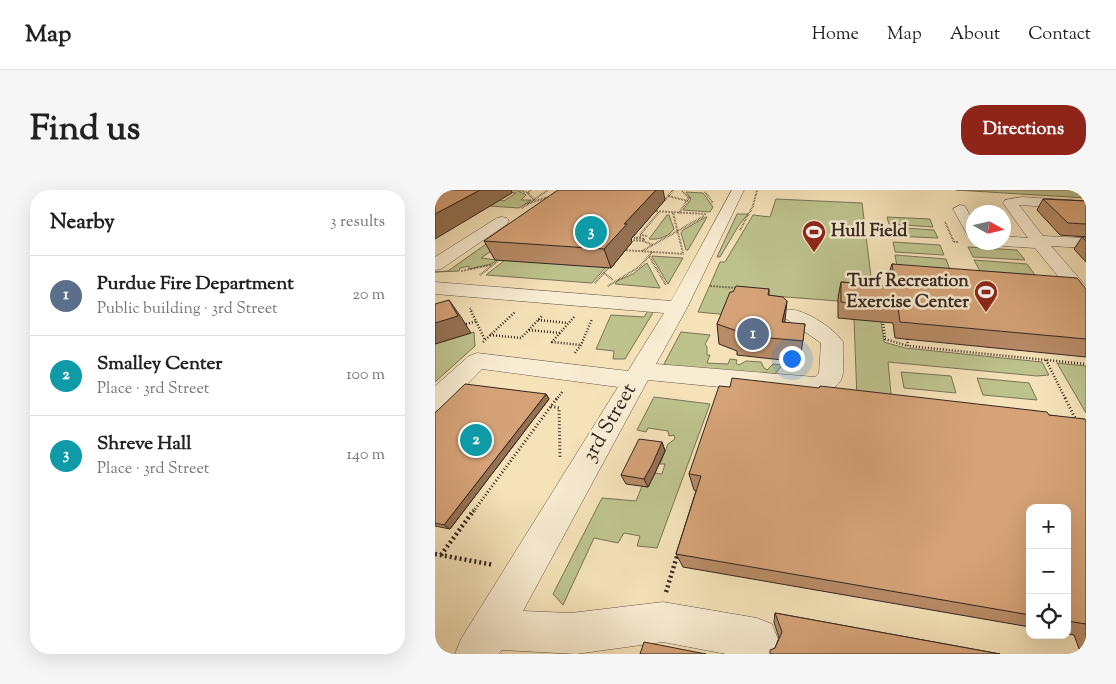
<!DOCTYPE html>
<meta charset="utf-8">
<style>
body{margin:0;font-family:"Sorts Mill Goudy",serif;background:#f6f6f6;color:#222}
.controls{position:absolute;right:15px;bottom:15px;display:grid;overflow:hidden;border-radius:10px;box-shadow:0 5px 20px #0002}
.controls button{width:45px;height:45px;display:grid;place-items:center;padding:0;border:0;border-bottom:1px solid #e0e0e0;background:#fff;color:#222;font:25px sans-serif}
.compass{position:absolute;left:531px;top:15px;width:45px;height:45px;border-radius:50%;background:#fff;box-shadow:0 5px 20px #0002;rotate:98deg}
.you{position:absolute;left:356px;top:168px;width:18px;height:18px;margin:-12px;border:4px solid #fff;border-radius:50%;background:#1a73e8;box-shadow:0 0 0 8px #1a73e833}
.badge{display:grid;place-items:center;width:32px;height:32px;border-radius:50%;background:#8f2418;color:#fff;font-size:16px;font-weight:700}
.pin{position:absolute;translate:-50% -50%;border:2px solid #fff;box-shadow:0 1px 5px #0006}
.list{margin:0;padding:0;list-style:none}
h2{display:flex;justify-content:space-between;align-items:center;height:65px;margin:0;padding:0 20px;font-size:21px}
h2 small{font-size:16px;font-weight:400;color:#767676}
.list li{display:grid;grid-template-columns:32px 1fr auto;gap:15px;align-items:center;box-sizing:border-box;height:80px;padding:0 20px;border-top:1px solid #e0e0e0}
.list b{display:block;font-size:19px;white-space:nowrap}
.list p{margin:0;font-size:16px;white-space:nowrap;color:#767676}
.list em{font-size:16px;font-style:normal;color:#767676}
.icon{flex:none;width:28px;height:28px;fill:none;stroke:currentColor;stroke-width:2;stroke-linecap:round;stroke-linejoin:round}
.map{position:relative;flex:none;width:651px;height:464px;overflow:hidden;border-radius:20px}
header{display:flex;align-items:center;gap:30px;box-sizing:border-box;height:70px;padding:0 25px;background:#fff;border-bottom:1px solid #e0e0e0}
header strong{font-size:24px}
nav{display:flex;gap:28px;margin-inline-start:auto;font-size:18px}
.intro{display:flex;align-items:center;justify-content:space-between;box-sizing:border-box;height:120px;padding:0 30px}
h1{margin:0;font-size:35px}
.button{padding:12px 22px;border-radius:20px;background:#8f2418;color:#fff;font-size:18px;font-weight:700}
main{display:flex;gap:30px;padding:0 30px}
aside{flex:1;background:#fff;border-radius:20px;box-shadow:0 5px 20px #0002}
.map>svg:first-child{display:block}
.green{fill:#bec38e;stroke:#787456}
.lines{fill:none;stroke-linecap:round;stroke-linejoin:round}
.minor-casing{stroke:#645546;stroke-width:1}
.path-far3{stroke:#33261f;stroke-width:2;stroke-dasharray:0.5 1;stroke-linecap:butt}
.path-far2{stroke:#33261f;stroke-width:2.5;stroke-dasharray:1 2;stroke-linecap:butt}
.path-far1{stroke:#33261f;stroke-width:3;stroke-dasharray:1 2.5;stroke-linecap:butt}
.path{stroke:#33261f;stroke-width:4.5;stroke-dasharray:2 3;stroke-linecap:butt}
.minor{fill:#f8ecd2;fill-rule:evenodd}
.wall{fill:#b88c67;stroke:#33261f}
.shaded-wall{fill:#967254;stroke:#33261f}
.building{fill:#d6a378;stroke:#33261f}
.labels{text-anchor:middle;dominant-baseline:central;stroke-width:5;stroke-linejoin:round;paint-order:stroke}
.far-poi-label{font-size:18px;font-weight:bold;fill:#33261f;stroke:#f8ecd2;text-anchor:start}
.street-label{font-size:21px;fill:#33261f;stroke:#f8ecd2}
</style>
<header>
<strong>Map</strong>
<nav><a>Home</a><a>Map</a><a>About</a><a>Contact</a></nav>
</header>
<div class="intro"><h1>Find us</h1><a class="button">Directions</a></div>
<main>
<aside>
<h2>Nearby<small>3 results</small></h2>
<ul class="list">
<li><span class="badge" style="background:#5c6f8a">1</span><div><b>Purdue Fire Department</b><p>Public building · 3rd Street</p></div><em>20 m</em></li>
<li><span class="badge" style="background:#0f9aa8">2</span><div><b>Smalley Center</b><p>Place · 3rd Street</p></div><em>100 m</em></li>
<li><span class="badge" style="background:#0f9aa8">3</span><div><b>Shreve Hall</b><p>Place · 3rd Street</p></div><em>140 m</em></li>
</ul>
</aside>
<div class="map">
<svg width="651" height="464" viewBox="0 0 651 464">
<rect width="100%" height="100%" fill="#f5e2b9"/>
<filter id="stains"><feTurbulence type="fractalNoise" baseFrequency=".004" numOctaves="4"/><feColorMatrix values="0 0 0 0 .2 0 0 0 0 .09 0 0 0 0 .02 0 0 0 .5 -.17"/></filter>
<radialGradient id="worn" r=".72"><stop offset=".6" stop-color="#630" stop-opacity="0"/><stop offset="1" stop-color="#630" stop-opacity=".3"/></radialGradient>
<g class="green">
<path d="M74,0h7l10,5 -5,5h10l-12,8 -45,-3 23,-6 7,2 12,-8 -11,-1z"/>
<path d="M521,0h130v8z"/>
<path d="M251,2l17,1 10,14 -3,5 -27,-2 8,-11z"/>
<path d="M341,9l86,4 12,98 -35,-3 -1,3 -91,-7 -17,21 -32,-3 22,-50h5l28,-47 17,2z"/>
<path d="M302,24h11l-9,11 -19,32h-3z"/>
<path d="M232,25h2l5,14c-6,8 -16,11 -25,10z"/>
<path d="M271,27h1l-19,33h-2l-5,-17 2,-3z"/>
<path d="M452,27l43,2 3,8 -44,-3z"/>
<path d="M454,37l45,3 4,8 -47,-2z"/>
<path d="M61,47l4,8 -19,13 16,2 -6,4 -22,5v-3l-9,2 -1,3 -24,1 13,-1z"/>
<path d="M458,52l47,3 4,10 -49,-3z"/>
<path d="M533,57l49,3 8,10 -52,-3z"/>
<path d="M460,65l51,4 4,11 -53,-4z"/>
<path d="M217,66l31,2 -15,26 -16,-27z"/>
<path d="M70,70l101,7 -14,16 -106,-8z"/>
<path d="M539,70l53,4 8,11 -55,-4z"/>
<path d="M212,73l13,25 -45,-4 2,-3 16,-7z"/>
<path d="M213,121h6l-29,48h-12l1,-8 -18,-2 15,-34 33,2z"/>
<path d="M419,129l27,2 3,21 21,6 137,14 7,13 -12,1 -149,-14 3,32 -34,5z"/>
<path d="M39,142l1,14 -40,36v-38z"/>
<path d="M246,142l29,3 -5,9 2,3v8h3l-3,8 21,1 2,-5 7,1 -1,3 3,2 7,-4 15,1 3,6 3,2 6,-6 9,1 -7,9 -105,-7 -6,-3z"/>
<path d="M622,173l29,3v47z"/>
<path d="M466,182l50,4 5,17 -52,-5z"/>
<path d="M542,188l52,5 8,17 -54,-5z"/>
<path d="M219,207l56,7 -53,144 -20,-2 3,-10 -16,-3 -6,10 -24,-5 -31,67 -10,-11 49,-96 34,3 6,-15 6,1 6,-14 8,1 3,-10h-5l8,-20 7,-5 -1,-4 -5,1 -1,-5 -20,-3 -2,4 -9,-2z"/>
</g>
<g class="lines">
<g class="minor-casing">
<g id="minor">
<path d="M297,0h12l-57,118 -31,56 159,13 4,-4 2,-30 -36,-25 -3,-4 3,-4c16,-4 49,18 58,32 -1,34 8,43 -30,54l-165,-16 -125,231 48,2 92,-11 94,16 15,6 6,15 -6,15h-46l-63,-12 -87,12 -74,-4 -3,4h-44l6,-15 157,-252 -136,-18 -38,39 -9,3v-25l34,-30 8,-3 151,18 36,-58 -229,-19v-12l236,19z"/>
<path d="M587,7l64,4v8l-67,-4 24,31 43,2v10l-35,-2 35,40v18l-7,-2 -44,-54 -32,-2 -7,-4h7v-6l25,2 -25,-35 2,-3z"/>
<path d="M525,15l5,1 8,15v16l-5,-1 -15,-27z"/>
<path d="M67,27l5,1 2,3 -2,3 -66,45 -6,1v-13l62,-39z"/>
</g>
</g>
<g class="path-far3">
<path d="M84,0l9,3"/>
<path d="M95,0l-2,3 6,7"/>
<path d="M270,2l8,11"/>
<path d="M233,6l20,5"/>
<path d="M230,10l8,-10"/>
<path d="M92,14l21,-7"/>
<path d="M87,18l26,-18"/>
<path d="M218,21l53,3"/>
<path d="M238,23l10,40"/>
<path d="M244,23l10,-15 -7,-7"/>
<path d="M510,32l9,20h5"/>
<path d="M305,40l13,-24 4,-16"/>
<path d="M212,46l-7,-1 19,-23"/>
<path d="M206,47l-7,1 11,1"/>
<path d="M209,49l-1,2 10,4"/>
<path d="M195,50l13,1"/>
<path d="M188,60l61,4"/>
<path d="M207,61l62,-35"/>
<path d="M217,62l-3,4 17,29"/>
<path d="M26,81l31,-6"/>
<path d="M445,82l11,1"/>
<path d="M169,83l9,7"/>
<path d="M45,85l19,-15"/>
<path d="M160,93l14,-16"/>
<path d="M173,96l31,-19 10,-11"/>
<path d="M275,96l28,2"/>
<path d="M35,118l2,4"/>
</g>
<g class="path-far2">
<path d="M36,121l14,29"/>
<path d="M139,127l-22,25 29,3"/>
<path d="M103,130l30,3"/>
<path d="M448,131l2,18 23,7"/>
<path d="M31,134l11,-3"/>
<path d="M94,140l31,3"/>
<path d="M55,145l31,3 22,-23"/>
<path d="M472,149l1,7 178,18"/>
<path d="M48,152l32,-30"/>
<path d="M140,163l6,-8 11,-26"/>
<path d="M611,170l20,40"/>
<path d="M121,210l7,-9"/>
</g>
<g class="path-far1">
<path d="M630,208l11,22"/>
<path d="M116,216l8,2 1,50"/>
<path d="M38,322l84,-114"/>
</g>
<g class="path">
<path d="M0,364l59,11"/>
<path d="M6,365l33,-45"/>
<path d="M231,402l12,-39"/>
</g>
<use href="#minor" class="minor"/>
</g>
<g class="wall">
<path d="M608,9l43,2v36l-26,-2 -23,-25z"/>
<path d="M230,10l-34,39 1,3 -21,26 -116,-8 -11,-19z"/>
<path d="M647,47h4v25l-12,-13z"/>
<path d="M457,74l194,25v68l-191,-19 -2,-15 -55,-5v-20l3,-16 47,4 -1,-7z"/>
<path d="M334,99v6l16,28 20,1 -5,38 -63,-7v-4l-18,-7 -2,-20 16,-32z"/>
<path d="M295,197l319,28 37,6v233h-5l-7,-19 -7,-1v-126h-37v119l-347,-60 -7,-13 20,-63 -2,-1 -5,-16z"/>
<path d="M111,204l3,5 -99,130 -15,-3v-113z"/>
<path d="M227,252l3,9 -10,22 -7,14 -22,-3 -5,-9z"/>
<path d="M340,423l225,41 -225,-6 4,-10 -5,-16z"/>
</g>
<g class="shaded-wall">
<path d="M45,0h31l1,3 -77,46v-25z"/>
<path d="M221,0h7l2,10 -34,39 1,3 -21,26 -7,-19 20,-25z"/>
<path d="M14,110l12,17 10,16 -36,11v-21z"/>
<path d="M352,111l-2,20 -3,18v-17z"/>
<path d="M111,204l3,5 -99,130 -6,-4z"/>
<path d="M227,252l3,9 -10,22 -7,14 -4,-8z"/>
</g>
<g class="building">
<path d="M0,0h45l-45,24z"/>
<path d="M123,0h98l-32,34h3l-23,25 -120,-8z"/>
<path d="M608,9l43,2v23l-18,-1z"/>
<path d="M647,47h4v4z"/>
<path d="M457,74l185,14 9,11v50l-186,-17 -2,-15 -57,-5v-20l54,5z"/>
<path d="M301,96l33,3 -1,6 15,2 4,4 -5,21 23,2 -2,17 -67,-6 1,-4 -20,-7 13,-32h3z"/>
<path d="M14,110l9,16 -23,7v-19z"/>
<path d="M297,188l87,10 1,-2 227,26 2,3 36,4 1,2v203l-19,-3v-113h-37v107l-354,-61 25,-78 -12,-2 30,-88 11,1z"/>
<path d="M30,194l81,10 -102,131 -9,-2v-110z"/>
<path d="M204,249l23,3 -10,23 -8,14 -23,-4z"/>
<path d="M340,423l225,41h-230v-4l5,-2 7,-16z"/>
<path d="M209,452l62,12h-66z"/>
</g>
<defs>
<g id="stadium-pin" transform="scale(1.25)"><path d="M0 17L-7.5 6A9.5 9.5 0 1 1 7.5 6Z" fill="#8f2418" stroke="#f8ecd2"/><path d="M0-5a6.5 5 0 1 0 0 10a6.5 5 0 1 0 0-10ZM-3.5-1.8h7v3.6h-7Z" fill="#fff"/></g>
</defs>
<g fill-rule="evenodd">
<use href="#stadium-pin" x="379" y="42"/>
<use href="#stadium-pin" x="551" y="102"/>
</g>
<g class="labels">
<g class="far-poi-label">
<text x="396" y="42">Hull Field</text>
<text x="534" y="92" text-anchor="end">Turf Recreation<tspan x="534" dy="21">Exercise Center</tspan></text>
</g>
<g class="street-label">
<text transform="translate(175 233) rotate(-60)">3rd Street</text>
</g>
</g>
<rect width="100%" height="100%" filter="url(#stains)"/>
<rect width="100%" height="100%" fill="url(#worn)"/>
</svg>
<div class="controls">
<button>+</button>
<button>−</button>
<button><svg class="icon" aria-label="locate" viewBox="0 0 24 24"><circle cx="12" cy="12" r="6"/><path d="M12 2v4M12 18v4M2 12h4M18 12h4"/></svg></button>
</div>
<svg class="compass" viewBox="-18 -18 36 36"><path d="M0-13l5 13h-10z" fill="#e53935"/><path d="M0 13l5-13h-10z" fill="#767676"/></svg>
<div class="you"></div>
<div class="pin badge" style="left:318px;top:144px;background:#5c6f8a">1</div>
<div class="pin badge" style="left:41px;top:250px;background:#0f9aa8">2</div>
<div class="pin badge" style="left:156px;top:42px;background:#0f9aa8">3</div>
</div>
</main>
